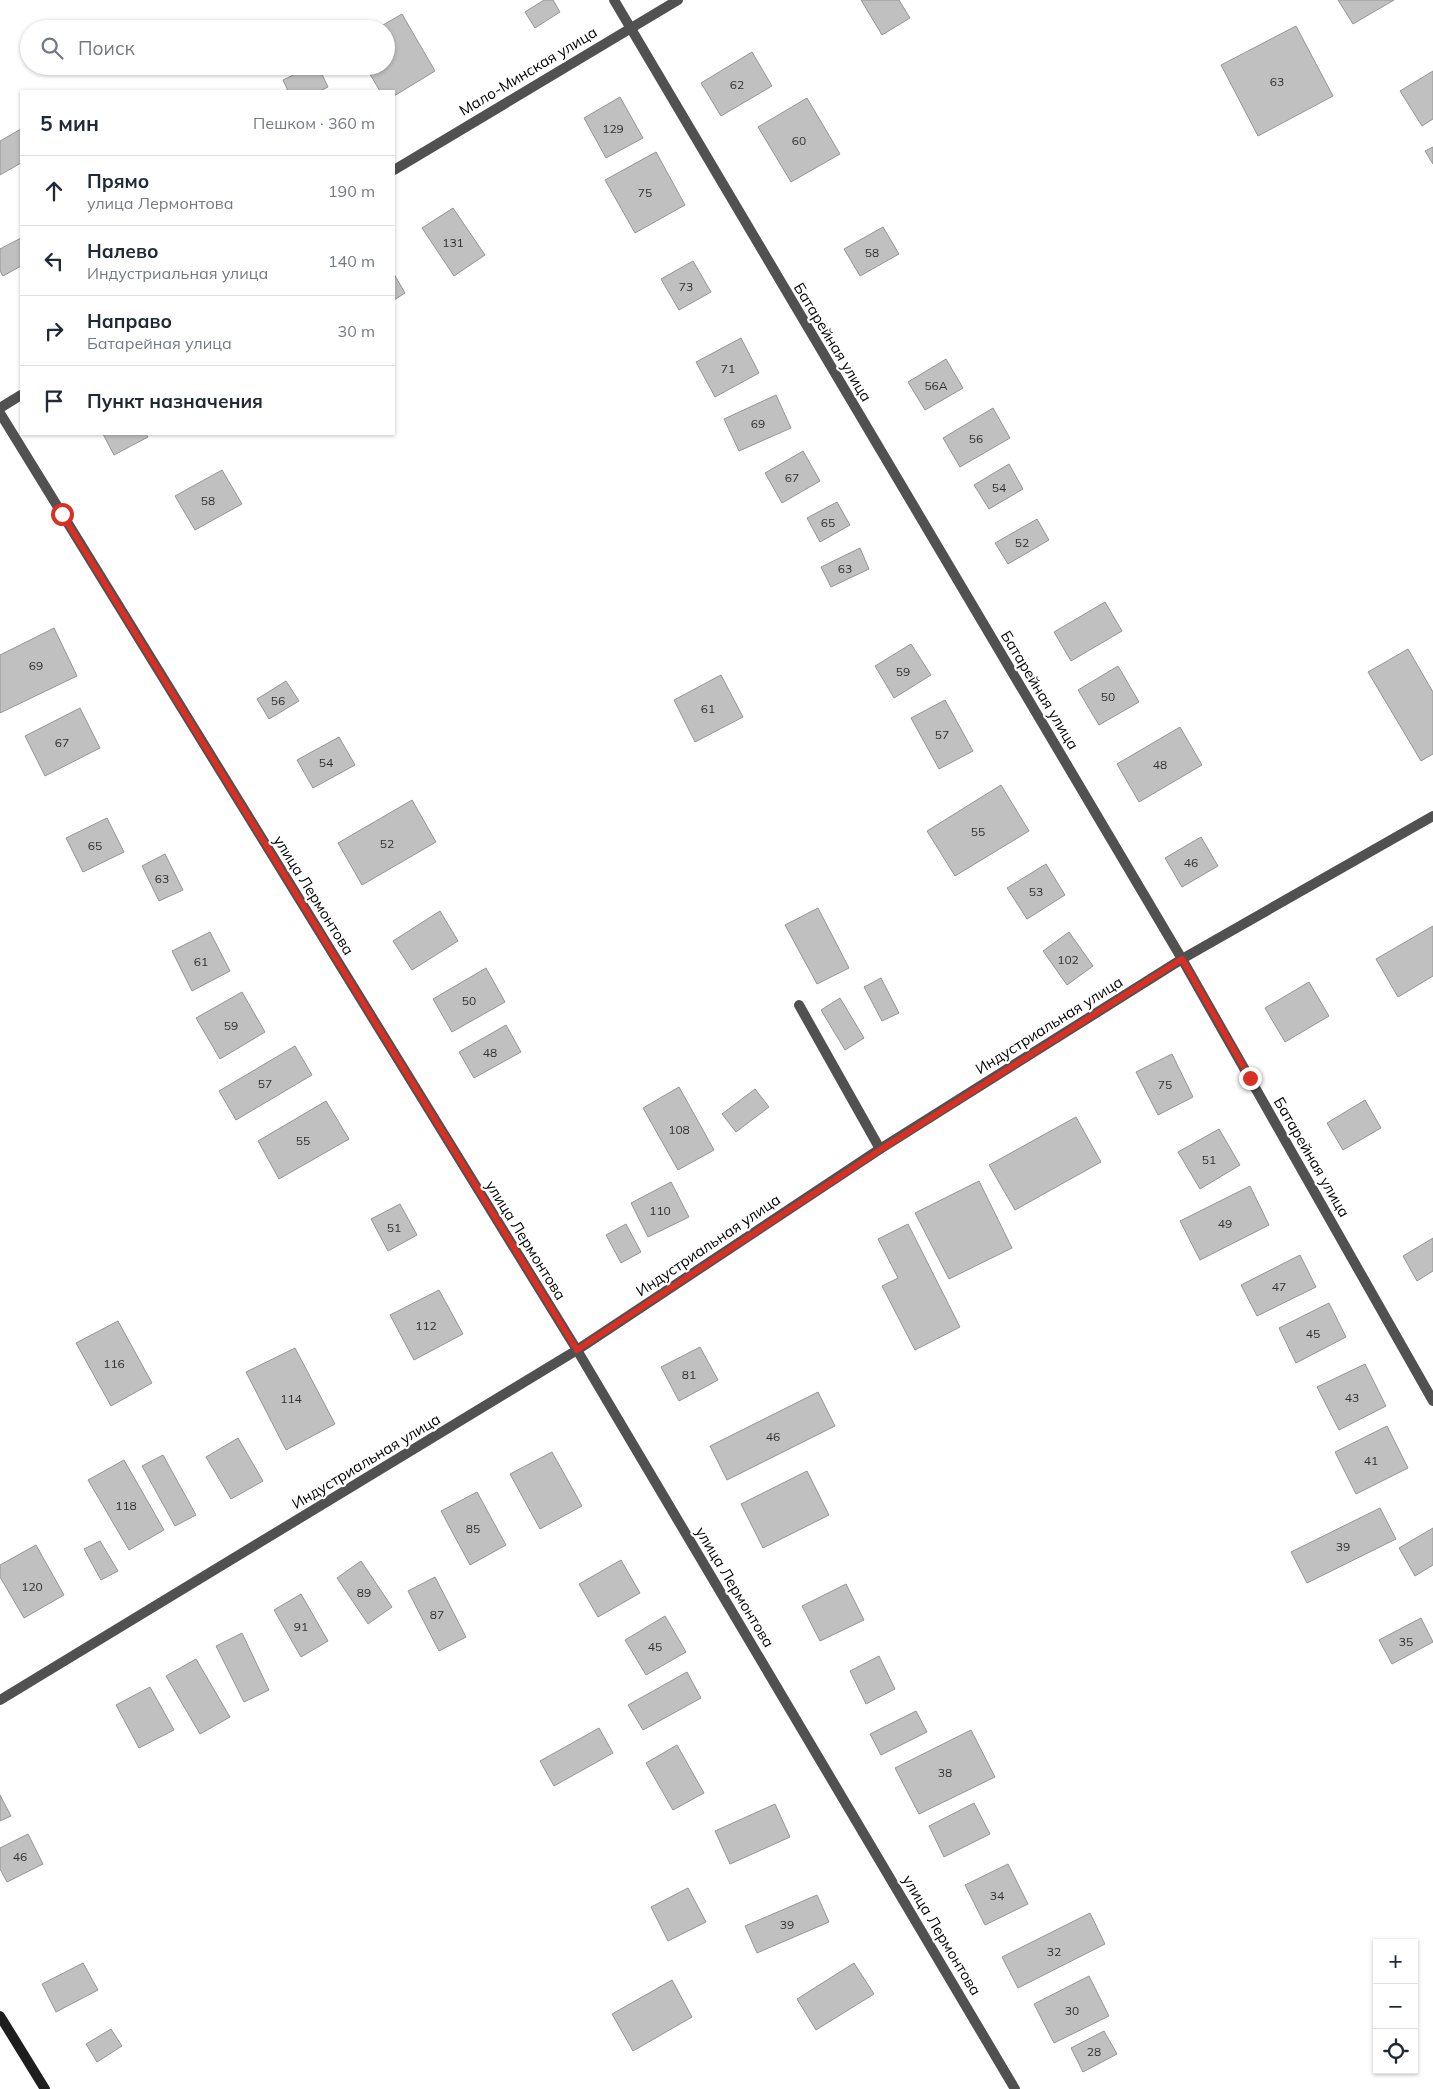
<!DOCTYPE html>
<html lang="ru">
<meta charset="utf-8">
<style>
body{margin:0;font-family:Mulish,sans-serif;background:#f2f2f3;color:#1f2937}
.controls{position:absolute;right:15px;bottom:15px;display:grid;overflow:hidden;border-radius:0px;box-shadow:0 1px 4px #0004}
.controls button{width:45px;height:45px;display:grid;place-items:center;padding:0;border:0;border-bottom:1px solid #e0e1e3;background:#fff;color:#1f2937;font:25px sans-serif}
.stop{position:absolute;width:15px;height:15px;margin:-11px;border:4px solid #d93025;border-radius:50%;background:#fff}
.stop.end{background:#d93025;border-color:#fff;box-shadow:0 1px 5px #0008}
.list{margin:0;padding:0;list-style:none}
h2{display:flex;justify-content:space-between;align-items:center;height:65px;margin:0;padding:0 20px;font-size:21px}
h2 small{font-size:16px;font-weight:400;color:#747a83}
.list li{display:grid;grid-template-columns:32px 1fr auto;gap:15px;align-items:center;box-sizing:border-box;height:70px;padding:0 20px;border-top:1px solid #e0e1e3}
.list b{display:block;font-size:19px;white-space:nowrap}
.list p{margin:0;font-size:16px;white-space:nowrap;color:#747a83}
.list em{font-size:16px;font-style:normal;color:#747a83}
.icon{flex:none;width:28px;height:28px;fill:none;stroke:currentColor;stroke-width:2;stroke-linecap:round;stroke-linejoin:round}
.map{position:relative;flex:none;width:1433px;height:2089px;overflow:hidden}
.search{position:absolute;background:#fff;box-shadow:0 1px 4px #0004;left:20px;top:20px;width:375px;height:55px;display:flex;align-items:center;gap:12px;box-sizing:border-box;padding:0 18px;border-radius:28px;color:#747a83;font-size:19px}
.panel{position:absolute;background:#fff;box-shadow:0 1px 4px #0004;left:20px;top:90px;width:375px;height:345px;border-radius:0px}
.map>svg:first-child{display:block}
.building{fill:#c0c0c0;stroke:#959595}
.lines{fill:none;stroke-linecap:round;stroke-linejoin:round}
.lane{stroke:#515151;stroke-width:10}
.street{stroke:#515151;stroke-width:10}
.secondary{stroke:#1e1e1e;stroke-width:10}
.route{stroke:#d93025;stroke-width:6}
.labels{text-anchor:middle;dominant-baseline:central;stroke-width:4.5;stroke-linejoin:round;paint-order:stroke}
.number-label{font-size:12px;fill:#303030}
.street-label{font-size:15px;fill:#000;stroke:#fff}
</style>
<div class="map">
<svg width="1433" height="2089" viewBox="0 0 1433 2089">
<rect width="100%" height="100%" fill="#fff"/>
<g class="building">
<path d="M544,0h9l7,12 -25,16 -10,-16z"/>
<path d="M861,0h38l11,18 -28,17z"/>
<path d="M1338,0h56l-41,24z"/>
<path d="M402,14l33,57 -41,25v-5h-14l-15,-25h21v-37h-10z"/>
<path d="M1296,26l37,70 -75,40 -37,-71z"/>
<path d="M752,52l20,34 -51,30 -20,-33z"/>
<path d="M312,66h6l10,21 -8,4h-32l-5,-11z"/>
<path d="M1433,71v48l-11,7 -22,-35z"/>
<path d="M620,97l23,41 -37,20 -22,-40z"/>
<path d="M807,98l33,56 -49,28 -33,-55z"/>
<path d="M21,129v34l-21,12v-34z"/>
<path d="M1433,147v17l-8,-13z"/>
<path d="M656,152l29,53 -50,28 -30,-53z"/>
<path d="M453,208l32,47 -31,21 -32,-48z"/>
<path d="M883,227l16,27 -39,22 -16,-27z"/>
<path d="M21,238v28l-18,10 -3,-5v-22z"/>
<path d="M693,261l18,31 -32,18 -18,-31z"/>
<path d="M394,274l11,19 -11,7z"/>
<path d="M741,338l18,35 -44,24 -19,-35z"/>
<path d="M946,359l17,29 -38,22 -17,-28z"/>
<path d="M776,395l15,33 -52,23 -15,-32z"/>
<path d="M993,408l17,30 -50,29 -17,-29z"/>
<path d="M103,434h43l2,3 -34,18z"/>
<path d="M803,451l17,30 -38,22 -17,-30z"/>
<path d="M1009,464l14,25 -34,20 -15,-24z"/>
<path d="M222,470l20,34 -47,26 -20,-34z"/>
<path d="M837,502l13,23 -30,17 -13,-24z"/>
<path d="M1037,519l12,21 -41,24 -13,-21z"/>
<path d="M860,548l9,21 -38,18 -10,-20z"/>
<path d="M1105,602l17,29 -51,30 -17,-29z"/>
<path d="M54,628l23,48 -77,37v-58z"/>
<path d="M911,644l20,31 -37,23 -19,-32z"/>
<path d="M1408,649l25,43v62l-12,7 -53,-89z"/>
<path d="M1118,666l21,36 -40,23 -21,-35z"/>
<path d="M721,675l22,42 -48,25 -21,-42z"/>
<path d="M286,681l13,20 -30,18 -12,-20z"/>
<path d="M945,700l28,51 -34,18 -28,-51z"/>
<path d="M80,708l20,40 -55,28 -20,-40z"/>
<path d="M1180,727l22,38 -63,37 -22,-38z"/>
<path d="M339,737l16,28 -42,23 -16,-28z"/>
<path d="M1001,785l28,46 -74,45 -28,-45z"/>
<path d="M412,800l24,42 -74,43 -24,-42z"/>
<path d="M107,818l17,34 -41,20 -17,-34z"/>
<path d="M1201,837l17,29 -36,21 -17,-29z"/>
<path d="M165,854l18,36 -24,11 -17,-35z"/>
<path d="M1046,864l19,31 -38,24 -20,-31z"/>
<path d="M818,908l31,60 -32,16 -32,-59z"/>
<path d="M440,911l18,30 -46,29 -19,-29z"/>
<path d="M1433,926v50l-35,21 -22,-38z"/>
<path d="M210,932l20,39 -38,20 -20,-40z"/>
<path d="M1069,932l24,34 -26,19 -24,-34z"/>
<path d="M486,968l19,34 -53,30 -19,-33z"/>
<path d="M881,978l18,35 -17,8 -18,-34z"/>
<path d="M1309,982l20,34 -44,26 -20,-34z"/>
<path d="M242,992l23,40 -45,27 -24,-41z"/>
<path d="M840,998l24,40 -19,12 -24,-40z"/>
<path d="M506,1025l15,27 -47,26 -15,-26z"/>
<path d="M295,1046l17,29 -76,45 -17,-29z"/>
<path d="M1172,1054l21,43 -35,18 -22,-43z"/>
<path d="M679,1087l35,63 -36,20 -35,-62z"/>
<path d="M755,1089l14,18 -33,25 -14,-18z"/>
<path d="M1365,1100l16,28 -38,22 -16,-27z"/>
<path d="M326,1101l23,38 -70,40 -21,-38z"/>
<path d="M1076,1117l25,45 -86,48 -26,-45z"/>
<path d="M1219,1129l21,36 -40,24 -22,-37z"/>
<path d="M979,1181l33,67 -63,31 -34,-66z"/>
<path d="M671,1182l18,35 -41,20 -17,-34z"/>
<path d="M1250,1186l19,39 -69,35 -20,-39z"/>
<path d="M400,1204l17,31 -29,16 -17,-32z"/>
<path d="M626,1224l15,28 -20,11 -15,-28z"/>
<path d="M908,1224l52,103 -45,23 -33,-64 16,-8 -20,-39z"/>
<path d="M1433,1238v33l-16,10 -14,-25z"/>
<path d="M1300,1255l16,32 -59,29 -16,-31z"/>
<path d="M439,1290l24,44 -49,26 -24,-45z"/>
<path d="M1329,1303l17,34 -50,26 -17,-35z"/>
<path d="M118,1321l34,62 -41,23 -35,-63z"/>
<path d="M700,1347l18,33 -39,21 -18,-34z"/>
<path d="M295,1348l40,76 -49,26 -40,-78z"/>
<path d="M1365,1364l21,42 -47,24 -22,-43z"/>
<path d="M818,1392l17,34 -108,54 -17,-34z"/>
<path d="M1387,1426l21,42 -52,26 -21,-42z"/>
<path d="M238,1438l25,43 -32,18 -25,-42z"/>
<path d="M552,1452l30,54 -42,23 -30,-55z"/>
<path d="M163,1455l33,60 -21,11 -33,-60z"/>
<path d="M124,1460l40,70 -35,20 -41,-70z"/>
<path d="M807,1471l22,44 -66,33 -22,-44z"/>
<path d="M477,1492l29,53 -36,20 -29,-54z"/>
<path d="M1380,1508l16,31 -89,44 -16,-31z"/>
<path d="M1433,1528v37l-18,11 -16,-28z"/>
<path d="M100,1541l18,30 -17,9 -17,-31z"/>
<path d="M36,1545l28,50 -40,23 -24,-41v-12z"/>
<path d="M621,1560l19,33 -42,24 -19,-33z"/>
<path d="M361,1561l31,46 -24,17 -31,-46z"/>
<path d="M435,1577l31,60 -27,14 -31,-60z"/>
<path d="M846,1584l18,36 -44,21 -18,-35z"/>
<path d="M301,1594l27,47 -27,16 -27,-47z"/>
<path d="M665,1616l21,36 -40,23 -21,-35z"/>
<path d="M1421,1618l12,24 -41,22 -13,-24z"/>
<path d="M242,1633l27,57 -25,12 -28,-56z"/>
<path d="M879,1656l16,33 -29,15 -16,-33z"/>
<path d="M196,1659l34,58 -30,17 -34,-58z"/>
<path d="M687,1672l14,26 -58,32 -15,-25z"/>
<path d="M150,1687l24,43 -35,18 -23,-43z"/>
<path d="M916,1711l11,21 -46,23 -11,-21z"/>
<path d="M599,1728l14,25 -59,33 -14,-25z"/>
<path d="M971,1730l24,47 -76,37 -24,-46z"/>
<path d="M677,1745l27,48 -31,17 -27,-47z"/>
<path d="M0,1795l11,21 -11,5z"/>
<path d="M974,1803l16,31 -46,23 -15,-31z"/>
<path d="M775,1804l15,33 -60,27 -15,-33z"/>
<path d="M28,1834l15,30 -36,18 -7,-13v-21z"/>
<path d="M1008,1864l20,40 -43,21 -20,-40z"/>
<path d="M688,1888l18,34 -38,19 -17,-34z"/>
<path d="M817,1895l12,27 -72,31 -12,-27z"/>
<path d="M1090,1913l15,31 -87,44 -16,-31z"/>
<path d="M83,1963l15,27 -42,22 -14,-28z"/>
<path d="M854,1963l20,31 -58,36 -19,-31z"/>
<path d="M1089,1976l20,40 -55,27 -20,-39z"/>
<path d="M672,1980l20,37 -59,34 -21,-37z"/>
<path d="M111,2029l11,17 -25,16 -11,-18z"/>
<path d="M1104,2031l13,23 -34,18 -12,-24z"/>
</g>
<g class="lines">
<path class="lane" d="M799,1005l81,144"/>
<g class="street">
<path d="M614,0l568,959 251,442"/>
<path d="M394,170l284,-170"/>
<path d="M0,408l21,-13"/>
<path d="M0,413l577,937 438,739"/>
<path d="M0,1700l577,-350 303,-201 302,-190 251,-143"/>
</g>
<path class="secondary" d="M0,2016l45,73"/>
</g>
<g class="lines">
<path class="route" d="M62,514l515,836 303,-200 302,-191 68,119"/>
</g>
<g class="labels">
<g class="number-label">
<text x="1277" y="81">63</text>
<text x="737" y="84">62</text>
<text x="613" y="128">129</text>
<text x="799" y="140">60</text>
<text x="645" y="192">75</text>
<text x="453" y="242">131</text>
<text x="872" y="252">58</text>
<text x="686" y="286">73</text>
<text x="728" y="368">71</text>
<text x="936" y="385">56А</text>
<text x="758" y="423">69</text>
<text x="976" y="438">56</text>
<text x="792" y="477">67</text>
<text x="999" y="487">54</text>
<text x="208" y="500">58</text>
<text x="828" y="522">65</text>
<text x="1022" y="542">52</text>
<text x="845" y="568">63</text>
<text x="36" y="665">69</text>
<text x="903" y="671">59</text>
<text x="1108" y="696">50</text>
<text x="278" y="700">56</text>
<text x="708" y="708">61</text>
<text x="942" y="734">57</text>
<text x="62" y="742">67</text>
<text x="326" y="762">54</text>
<text x="1160" y="764">48</text>
<text x="978" y="831">55</text>
<text x="387" y="843">52</text>
<text x="95" y="845">65</text>
<text x="1191" y="862">46</text>
<text x="162" y="878">63</text>
<text x="1036" y="891">53</text>
<text x="1068" y="959">102</text>
<text x="201" y="961">61</text>
<text x="469" y="1000">50</text>
<text x="231" y="1025">59</text>
<text x="490" y="1052">48</text>
<text x="265" y="1083">57</text>
<text x="1165" y="1084">75</text>
<text x="679" y="1129">108</text>
<text x="303" y="1140">55</text>
<text x="1209" y="1159">51</text>
<text x="660" y="1210">110</text>
<text x="1225" y="1223">49</text>
<text x="394" y="1227">51</text>
<text x="1279" y="1286">47</text>
<text x="426" y="1325">112</text>
<text x="1313" y="1333">45</text>
<text x="114" y="1363">116</text>
<text x="689" y="1374">81</text>
<text x="1352" y="1397">43</text>
<text x="291" y="1398">114</text>
<text x="773" y="1436">46</text>
<text x="1371" y="1460">41</text>
<text x="126" y="1505">118</text>
<text x="473" y="1528">85</text>
<text x="1343" y="1546">39</text>
<text x="32" y="1586">120</text>
<text x="364" y="1592">89</text>
<text x="437" y="1614">87</text>
<text x="301" y="1626">91</text>
<text x="1406" y="1641">35</text>
<text x="655" y="1646">45</text>
<text x="945" y="1772">38</text>
<text x="20" y="1856">46</text>
<text x="997" y="1895">34</text>
<text x="787" y="1924">39</text>
<text x="1054" y="1951">32</text>
<text x="1072" y="2010">30</text>
<text x="1094" y="2051">28</text>
</g>
<g class="street-label">
<text transform="translate(528 71) rotate(-31)">Мало-Минская улица</text>
<text transform="translate(833 342) rotate(59)">Батарейная улица</text>
<text transform="translate(1040 690) rotate(59)">Батарейная улица</text>
<text transform="translate(314 895) rotate(58)">улица Лермонтова</text>
<text transform="translate(1049 1025) rotate(-32)">Индустриальная улица</text>
<text transform="translate(1312 1157) rotate(60)">Батарейная улица</text>
<text transform="translate(526 1240) rotate(58)">улица Лермонтова</text>
<text transform="translate(708 1245) rotate(-34)">Индустриальная улица</text>
<text transform="translate(366 1461) rotate(-31)">Индустриальная улица</text>
<text transform="translate(735 1587) rotate(59)">улица Лермонтова</text>
<text transform="translate(942 1935) rotate(59)">улица Лермонтова</text>
</g>
</g>
</svg>
<div class="controls">
<button>+</button>
<button>−</button>
<button><svg class="icon" aria-label="locate" viewBox="0 0 24 24"><circle cx="12" cy="12" r="6"/><path d="M12 2v4M12 18v4M2 12h4M18 12h4"/></svg></button>
</div>
<div class="stop" style="left:62px;top:514px"></div>
<div class="stop end" style="left:1250px;top:1078px"></div>
<div class="search"><svg class="icon" aria-label="search" viewBox="0 0 24 24"><circle cx="10" cy="10" r="6"/><path d="M15 15l6 6"/></svg>Поиск</div>
<section class="panel">
<h2>5 мин<small>Пешком · 360 m</small></h2>
<ul class="list">
<li><svg class="icon" aria-label="ahead" viewBox="0 0 24 24"><path d="M12 20V5M6 11l6-6 6 6"/></svg><div><b>Прямо</b><p>улица Лермонтова</p></div><em>190 m</em></li>
<li><svg class="icon" aria-label="left" viewBox="0 0 24 24"><path d="M17 20v-9H6M10 6l-5 5 5 5"/></svg><div><b>Налево</b><p>Индустриальная улица</p></div><em>140 m</em></li>
<li><svg class="icon" aria-label="right" viewBox="0 0 24 24"><path d="M7 20v-9h11M14 6l5 5-5 5"/></svg><div><b>Направо</b><p>Батарейная улица</p></div><em>30 m</em></li>
<li><svg class="icon" aria-label="arrive" viewBox="0 0 24 24"><path d="M6 21V4h12l-3 4 3 4H6"/></svg><div><b>Пункт назначения</b></div></li>
</ul>
</section>
</div>
